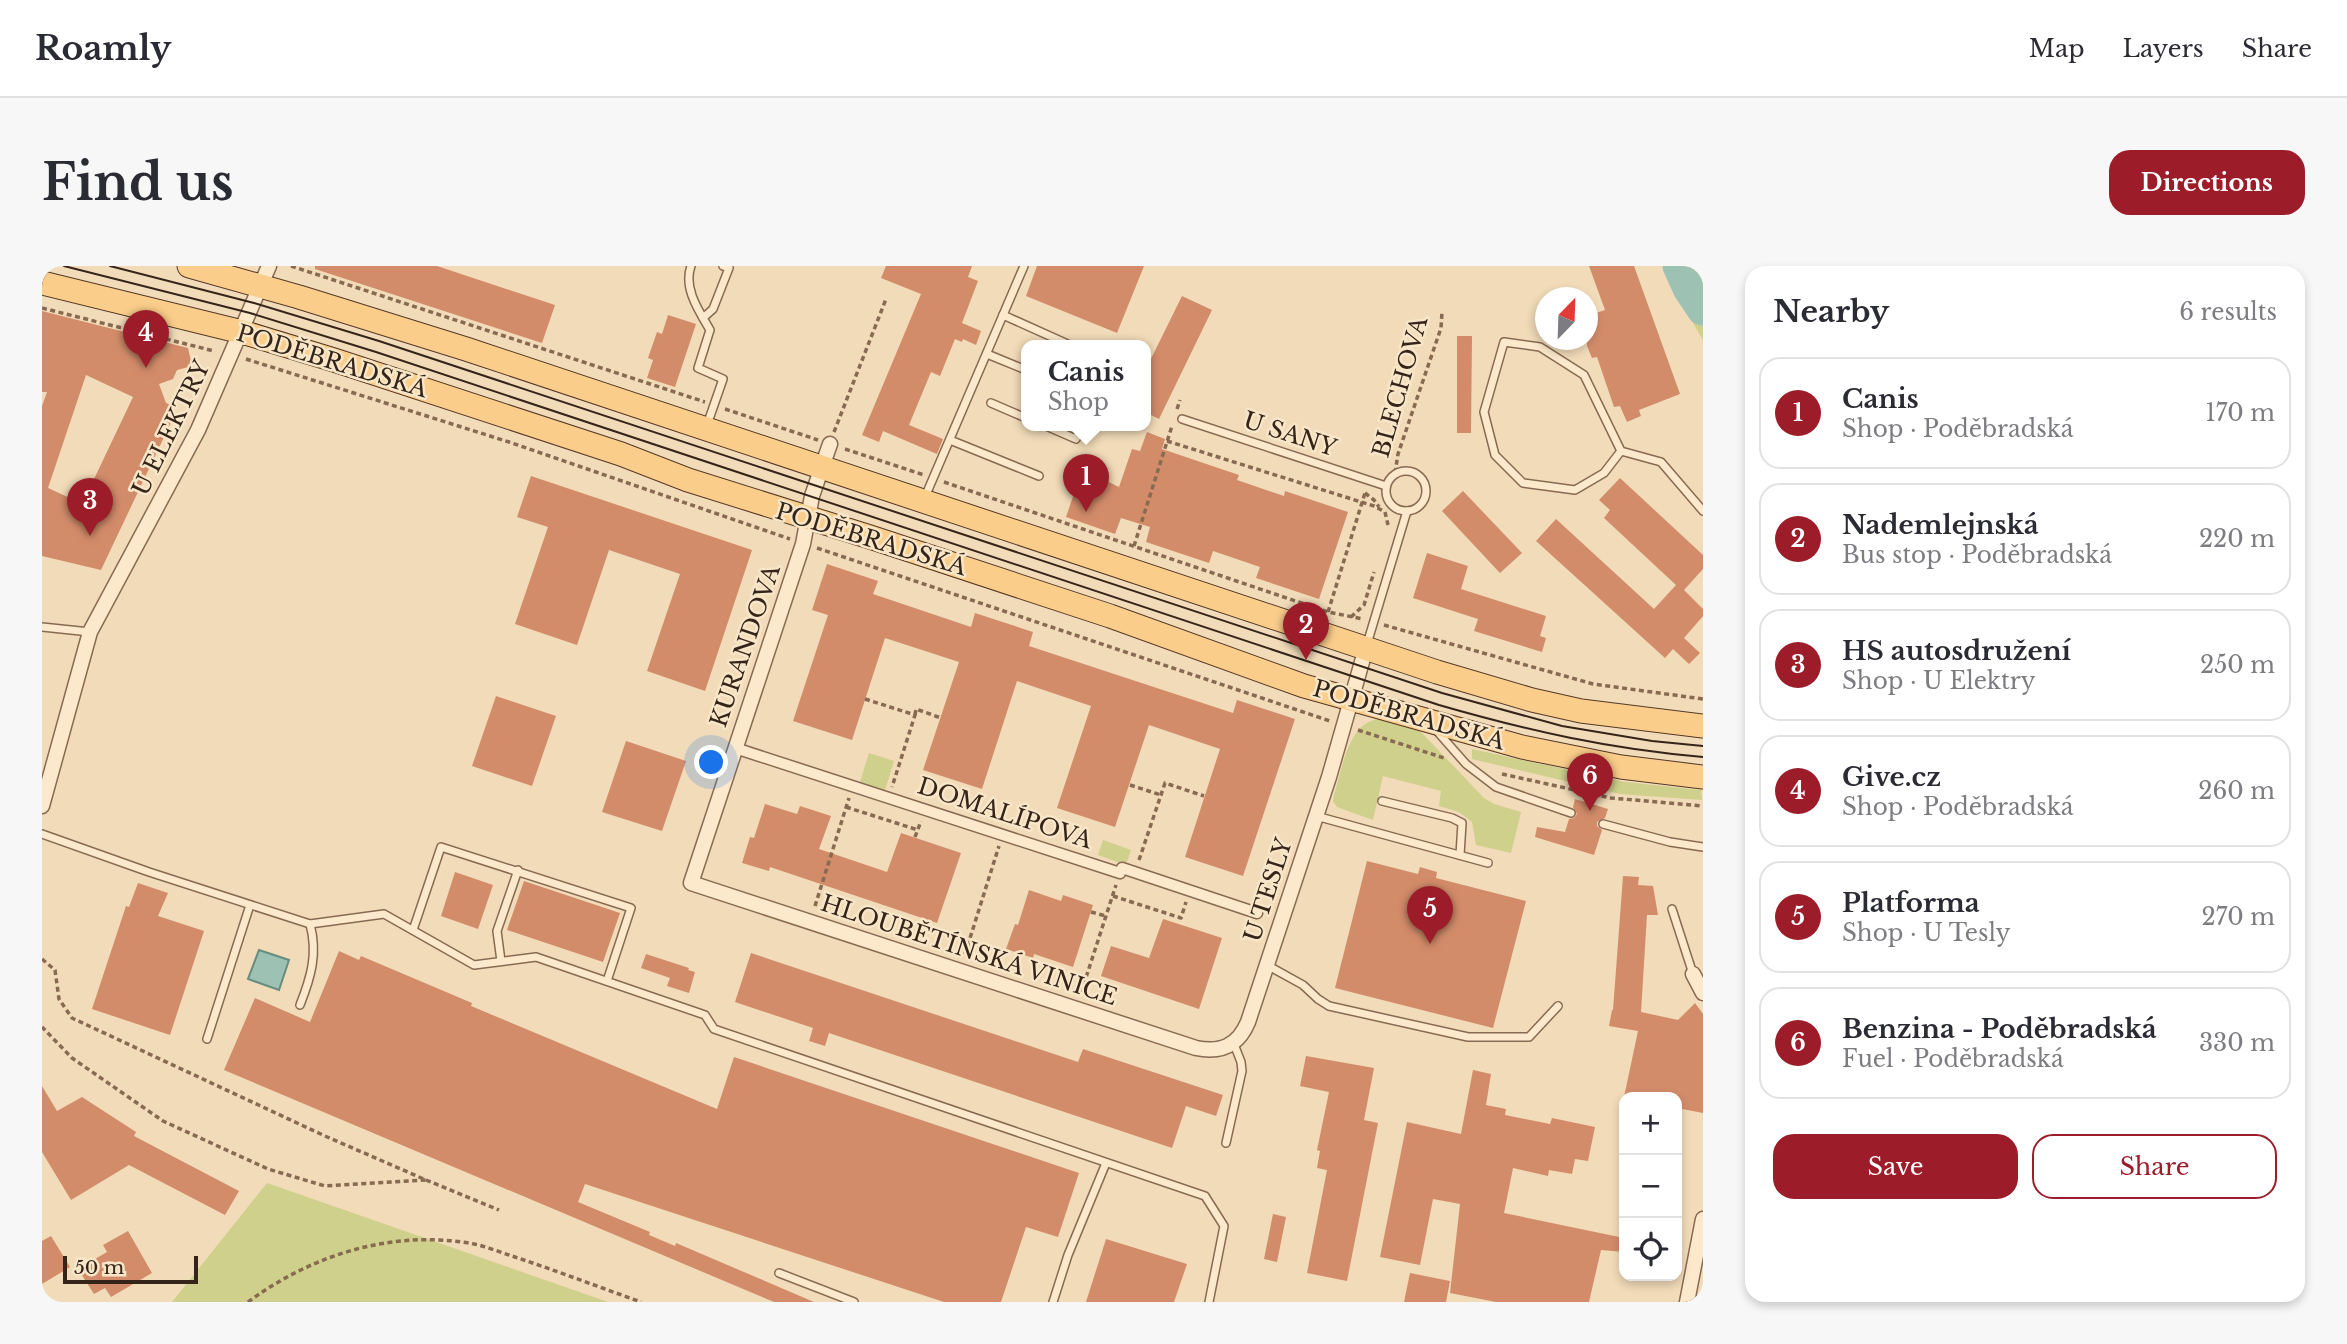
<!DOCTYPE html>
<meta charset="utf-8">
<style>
body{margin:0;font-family:"Libre Baskerville",serif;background:#f7f7f7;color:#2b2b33}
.controls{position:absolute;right:21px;bottom:21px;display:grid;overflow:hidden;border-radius:14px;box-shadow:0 4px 10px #0003}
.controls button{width:63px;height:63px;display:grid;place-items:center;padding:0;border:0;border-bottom:2px solid #e1e1e2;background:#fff;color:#2b2b33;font:35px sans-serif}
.compass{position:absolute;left:1493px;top:21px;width:63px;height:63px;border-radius:50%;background:#fff;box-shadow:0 4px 10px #0003;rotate:23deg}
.scale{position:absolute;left:21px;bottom:18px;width:135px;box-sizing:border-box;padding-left:7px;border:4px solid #352419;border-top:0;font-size:19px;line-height:24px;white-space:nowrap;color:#352419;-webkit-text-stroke:5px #f8e6c8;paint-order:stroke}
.you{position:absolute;left:670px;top:497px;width:24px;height:24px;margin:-18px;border:5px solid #fff;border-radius:50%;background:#1a73e8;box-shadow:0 0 0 10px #1a73e833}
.badge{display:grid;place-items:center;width:46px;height:46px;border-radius:50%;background:#9c1d29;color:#fff;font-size:23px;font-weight:700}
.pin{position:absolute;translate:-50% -58px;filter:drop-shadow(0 2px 4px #0008)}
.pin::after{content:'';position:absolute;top:37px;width:24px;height:21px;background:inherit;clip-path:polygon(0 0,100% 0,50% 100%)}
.popup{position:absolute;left:979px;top:74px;width:130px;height:91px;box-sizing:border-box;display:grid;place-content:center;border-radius:14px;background:#fff;filter:drop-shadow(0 2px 5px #0005);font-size:23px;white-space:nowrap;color:#7c7c81}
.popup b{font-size:26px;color:#2b2b33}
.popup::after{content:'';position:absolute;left:50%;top:100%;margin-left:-14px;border:14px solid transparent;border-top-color:#fff}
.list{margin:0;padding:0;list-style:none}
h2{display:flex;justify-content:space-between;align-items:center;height:91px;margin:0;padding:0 28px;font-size:30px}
h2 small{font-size:23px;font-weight:400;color:#7c7c81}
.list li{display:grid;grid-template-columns:46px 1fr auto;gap:21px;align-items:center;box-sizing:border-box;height:112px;margin:0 14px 14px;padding:0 14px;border:2px solid #e1e1e2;border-radius:21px}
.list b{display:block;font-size:26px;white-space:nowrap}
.list p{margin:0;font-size:23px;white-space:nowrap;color:#7c7c81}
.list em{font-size:23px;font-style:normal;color:#7c7c81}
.actions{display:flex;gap:14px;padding:21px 28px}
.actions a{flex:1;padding:16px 0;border:2px solid #9c1d29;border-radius:21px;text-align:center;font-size:24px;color:#9c1d29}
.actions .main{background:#9c1d29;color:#fff}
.icon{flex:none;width:38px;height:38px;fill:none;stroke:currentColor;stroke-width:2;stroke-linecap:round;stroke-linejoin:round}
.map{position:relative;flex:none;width:1661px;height:1036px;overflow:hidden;border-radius:21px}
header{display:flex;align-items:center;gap:42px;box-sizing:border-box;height:98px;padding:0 35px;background:#fff;border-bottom:2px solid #e1e1e2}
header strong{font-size:33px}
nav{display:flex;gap:38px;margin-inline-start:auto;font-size:24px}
.intro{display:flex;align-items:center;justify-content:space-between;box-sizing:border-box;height:168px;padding:0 42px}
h1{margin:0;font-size:49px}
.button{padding:18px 32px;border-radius:21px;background:#9c1d29;color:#fff;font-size:24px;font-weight:700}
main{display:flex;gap:42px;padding:0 42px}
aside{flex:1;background:#fff;border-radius:21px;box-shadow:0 4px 10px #0003}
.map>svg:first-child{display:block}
.green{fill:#ced08b}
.water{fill:#9dc1b3;stroke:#658e80;stroke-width:2}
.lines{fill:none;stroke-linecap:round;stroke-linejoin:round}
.river{stroke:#9dc1b3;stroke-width:33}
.building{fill:#d38c6a;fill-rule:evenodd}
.service-casing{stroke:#886a52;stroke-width:10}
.pedestrian-casing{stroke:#886a52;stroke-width:13}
.minor-casing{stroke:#886a52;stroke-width:17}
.primary-casing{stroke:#553827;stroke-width:25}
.path{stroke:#886a52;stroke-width:3.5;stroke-dasharray:5 3.5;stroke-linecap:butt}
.service{stroke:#fce9cb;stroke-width:7}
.pedestrian{stroke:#fce9cb;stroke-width:10}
.minor{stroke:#fce9cb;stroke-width:14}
.primary{stroke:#facd8a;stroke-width:23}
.tram{stroke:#352419;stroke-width:2}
.labels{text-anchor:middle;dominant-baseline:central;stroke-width:5;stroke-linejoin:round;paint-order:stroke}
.street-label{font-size:23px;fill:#352419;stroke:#f8e6c8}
</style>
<header>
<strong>Roamly</strong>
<nav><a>Map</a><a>Layers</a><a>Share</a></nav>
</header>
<div class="intro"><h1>Find us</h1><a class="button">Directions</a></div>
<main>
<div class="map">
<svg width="1661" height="1036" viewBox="0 0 1661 1036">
<rect width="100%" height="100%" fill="#f1dbb8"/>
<g class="green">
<path d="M1625,0h36v74l-31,-53z"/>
<path d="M1338,453l34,9 8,5 62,65 10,6 27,8 -10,41 -35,-8 -4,-23 -13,-10 -20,-6 2,-15 -58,-15 -10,44 -36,-13 -4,-6 1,-6c8,-25 14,-74 46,-76z"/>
<path d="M1430,483l153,33 76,8 1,10 -82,-6 -148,-35z"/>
<path d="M827,487l25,8 -9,29 -25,-8z"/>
<path d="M1061,574l28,10 -5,15 -28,-10z"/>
<path d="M225,917l341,119h-436z"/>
</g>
<path class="water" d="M217,684l30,10 -10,30 -31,-11z"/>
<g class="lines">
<path class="river" d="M1637,0l10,22 14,21"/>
</g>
<g class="building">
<path d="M273,0h122l118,39 -13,38 -227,-74z"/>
<path d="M844,0h86l-4,11 10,4 -16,42 19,8 -5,14 -13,-6 -1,3 -7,-3 -15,37 -9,-4 -22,53 34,14 -6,15 -54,-23 -4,11 -17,-7 59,-141 -40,-16z"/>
<path d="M995,0h107l-27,67 -91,-37z"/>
<path d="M1547,0h45l46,128 -41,16 2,6 -14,6 -7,-16 -6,1 -17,-50 -5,1 -5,-12v-30l18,-6z"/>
<path d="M1140,30l30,14 -53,109 -14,-7v-41z"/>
<path d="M0,45l146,37 4,18 -15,4 -4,9 -14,5 7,19 8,3 -4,9 4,1 -73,154 -59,-14v-150l5,-14h-5zM44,109l47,22 -48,101 -10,-5 -3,6 -24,-11z"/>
<path d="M626,49l28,9 -21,63 -28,-9 6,-18 -5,-2 9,-26 5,2z"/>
<path d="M1415,70h15l-1,97h-14z"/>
<path d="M1105,166l18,7 -3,10 77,26 -2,5 47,16 1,-5 63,21 -29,87 -63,-21 4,-11 -47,-16 -4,12 -63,-21 4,-15 -29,-9 -6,16 -49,-17 12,-35 6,-3 4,-7 31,15 13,-38 8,2z"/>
<path d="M489,210l221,74 -47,141 -58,-20 33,-97 -71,-24 -32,95 -62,-21 33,-97 -31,-10z"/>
<path d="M1578,212l83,77v14l-19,21 19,19v7l-19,22 16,15 -11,11 -16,-15 -8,9 -129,-117 20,-22 98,90 22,-24 -72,-67 6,-8 -11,-10z"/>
<path d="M1421,225l59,62 -22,20 -58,-62z"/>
<path d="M1385,287l41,13 -7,23 85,27 -6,20 6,2 -4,14 -68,-21 4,-12 -65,-21z"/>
<path d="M785,298l51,17 -5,13 98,33 4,-14 58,19 -4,14 73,24 131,43 4,-13 58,19 -52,157 -58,-19 35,-108 -71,-24 -34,102 -58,-19 34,-102 -74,-25 -35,108 -59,-19 36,-108 -74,-24 -33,102 -59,-19 35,-106 -16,-5z"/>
<path d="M454,430l60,20 -24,70 -60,-20z"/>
<path d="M584,475l60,20 -24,70 -60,-19z"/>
<path d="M1533,533l33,10 -3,9 -8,4v4l5,4 -8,25 -59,-18 2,-10 28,5 4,-13 5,-1 3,-4 -4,-7z"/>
<path d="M723,538l32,10 3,-8 31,10 -12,33 68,23 14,-39 60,20 -24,70 -167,-56 -1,4 -27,-8 8,-26 4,1z"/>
<path d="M1325,595l51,13 2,-7 17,5 -1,6 90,23 -33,127 -158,-40z"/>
<path d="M413,606l38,13 -15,44 -37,-13z"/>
<path d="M1581,610l16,1 -1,8 15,1 5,29h-11l-6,97 37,8 17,-17 8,11v99l-26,-5v-11h-53l14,-66 -29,-5 3,-16h1z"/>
<path d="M482,615l96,32 -17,49 -96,-32z"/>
<path d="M96,617l30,10 -10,23 46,15 -34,104 -78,-26 34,-103 3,1z"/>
<path d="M987,624l32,11 2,-6 30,10 -20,62 -39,-13 -1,4 -27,-9 9,-25 3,1z"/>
<path d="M1121,653l59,19 -23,71 -98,-33 10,-30 38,12z"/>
<path d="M297,685l20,9 2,-4 111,47 -1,3 246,103 17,-52 345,116 -21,64 -32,-10 -25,75h-57l-359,-118 -7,18 72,30 -1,3 26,11 1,-3 138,59h-40l-550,-232 31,-72 55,24z"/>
<path d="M709,687l327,109 5,-13 140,46 -7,21 -30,-10 -14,42 -343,-115 -4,13 -16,-5 4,-13 -78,-26z"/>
<path d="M604,688l43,14 -1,2 7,2 -6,21 -22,-7 3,-8 -29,-10z"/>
<path d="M1264,790l68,12 -10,52 14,3 -31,158 -40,-8 20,-103 -10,-2 3,-17 -3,-1 12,-58 -29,-6z"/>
<path d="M1431,804l18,4 -5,31 20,4 -1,6 45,9 2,-6 43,9 -7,34 -13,-2 -3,15 -23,-4 -1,6 -35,-8 -9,45 120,25v14l-23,-2 -12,52h-93l-46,-9 10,-89 -27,-5 -13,66 -40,-8 27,-135 54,12z"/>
<path d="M0,820l15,25 25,-14 54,35 -2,4 105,55 -14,24 -96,-50 -58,35 -29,-48z"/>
<path d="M1231,948l13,3 -9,45 -13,-3z"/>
<path d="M86,965l24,42 -41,24 -6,-9 -11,6 -16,-25 29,-17 -4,-7z"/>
<path d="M9,970l19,31 -28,17v-43z"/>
<path d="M1064,973l81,25 -13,38h-88z"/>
<path d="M1368,1007l40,8 -4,21h-42z"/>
</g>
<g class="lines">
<g class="service-casing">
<g id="service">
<path d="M649,0c-8,22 8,45 19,64l-12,38 25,11 -16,46"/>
<path d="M961,49l69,31"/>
<path d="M661,52l10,-9 16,-41 -6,-2"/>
<path d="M945,88l39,16"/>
<path d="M949,137l35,15"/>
<path d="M1140,153l204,67"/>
<path d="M1004,160l30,13 6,-13"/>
<path d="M908,174l89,36"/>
<path d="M1579,185l-17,22 -29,17 -52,-7 -28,-28 -11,-43 20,-70 36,5 44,28 37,76 40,11 42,49"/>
<circle cx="1364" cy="225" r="20"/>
<path d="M883,231l99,-231"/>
<path d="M0,361l48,5"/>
<path d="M1325,378l40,-133"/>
<path d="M1394,464l30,34 30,23 75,26"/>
<path d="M1340,535l70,17 10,5 -2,32"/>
<path d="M1274,550l172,47"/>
<path d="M1561,558l67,18 33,5"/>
<path d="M0,568l107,38 161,52 74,-10 90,51 62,-8 169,58 9,14 491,167 19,30 -15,76"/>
<path d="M1630,643l21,65"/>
<path d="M371,664l28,-83 190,61 -24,73"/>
<path d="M459,695l-4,-30 21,-61"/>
<path d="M1225,699l36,20 15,14 11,7 139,31h61l29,-31"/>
<path d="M258,739c11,-28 18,-51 10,-81"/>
<path d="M165,773l43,-134"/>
<path d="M1184,877l16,-72 -1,-9 -7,-18"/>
<path d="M737,1007l75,29"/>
<path d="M1011,1036l15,-47 38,-92"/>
</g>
</g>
<g class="pedestrian-casing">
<path id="pedestrian" d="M693,482l385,125 2,-5 135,45"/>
</g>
<g class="minor-casing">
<g id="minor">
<path d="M788,178l-18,52 -9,48 -112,339 505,165c25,5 42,-2 52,-26l81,-245 37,-129"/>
<path d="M0,540l48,-174 108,-202 71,-164"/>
<path d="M1651,708l10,19"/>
<path d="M1645,1036l16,-83"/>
</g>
</g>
<g class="primary-casing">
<g id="primary">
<path d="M147,0l110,31 167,52 971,323 95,28 49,11 122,15"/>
<path d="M0,17l200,49 92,28 287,94 67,26 182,57 240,79 194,70 218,61 99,20 82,10"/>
</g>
</g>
<g class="path">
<path d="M249,0l414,136"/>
<path d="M0,42l172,43"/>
<path d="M204,93l263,83 281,97"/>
<path d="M683,143l93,31"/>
<path d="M1135,143l3,-9"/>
<path d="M792,166l52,-133"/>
<path d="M1125,175l207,65 11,6 3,13"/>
<path d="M803,183l79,26"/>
<path d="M1353,207l3,-19 43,-126 1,-16"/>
<path d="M902,216l384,130 35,7"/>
<path d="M1323,227l9,7 5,7"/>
<path d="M1092,280l38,-120"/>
<path d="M775,282l513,173"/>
<path d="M1286,346l37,-119"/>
<path d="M1309,351l13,-12 10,-33"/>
<path d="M1342,359l209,59 110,15"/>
<path d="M823,433l50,16 -23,72"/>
<path d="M873,449l1,-6 25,9"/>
<path d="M1316,464l86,28"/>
<path d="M1460,508l109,24 92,8"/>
<path d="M1088,519l31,10"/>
<path d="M804,541l72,23"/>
<path d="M873,571l6,-16"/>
<path d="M1097,594l26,-77 39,13"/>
<path d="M1071,630l68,22 5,-16"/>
<path d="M773,640l34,-108"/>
<path d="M1049,646l15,4"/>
<path d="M923,688l34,-108"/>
<path d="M0,693l13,11 4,29 13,19 253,118 101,44 -101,6 -57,-17 -105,-48 -91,-63 -30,-31"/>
<path d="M1039,727l35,-108"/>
<path d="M384,914l73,30"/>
<path d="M206,1036c65,-48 146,-73 226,-58 14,3 28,9 41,13 42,14 84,30 126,45"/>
</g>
<use href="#service" class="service"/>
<use href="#pedestrian" class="pedestrian"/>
<use href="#minor" class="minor"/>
<use href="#primary" class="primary"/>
<g class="tram">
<path d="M22,0l186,47 126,39 1063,353c90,26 171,44 264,52"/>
<path d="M68,0l144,37 125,38 1063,352 120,33 90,15 51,5"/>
</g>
</g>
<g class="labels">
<g class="street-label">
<text transform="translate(290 95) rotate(17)">PODĚBRADSKÁ</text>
<text transform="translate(1358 121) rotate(-74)">BLECHOVA</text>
<text transform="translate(129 162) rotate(-64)">U ELEKTRY</text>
<text transform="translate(1248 168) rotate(18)">U SANY</text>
<text transform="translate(829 273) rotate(17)">PODĚBRADSKÁ</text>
<text transform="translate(703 380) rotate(-71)">KURANDOVA</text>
<text transform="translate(1367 449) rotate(16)">PODĚBRADSKÁ</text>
<text transform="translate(963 547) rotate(18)">DOMALÍPOVA</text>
<text transform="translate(1226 624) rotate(-72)">U TESLY</text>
<text transform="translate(927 684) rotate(18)">HLOUBĚTÍNSKÁ VINICE</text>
</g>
</g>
</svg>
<div class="controls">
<button>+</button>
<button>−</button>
<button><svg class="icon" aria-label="locate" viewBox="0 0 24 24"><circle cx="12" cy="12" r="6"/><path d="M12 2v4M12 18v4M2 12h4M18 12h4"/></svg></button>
</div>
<svg class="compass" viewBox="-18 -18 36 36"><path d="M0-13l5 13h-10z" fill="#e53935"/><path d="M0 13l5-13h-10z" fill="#7c7c81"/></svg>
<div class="scale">50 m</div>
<div class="you"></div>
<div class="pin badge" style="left:1044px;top:246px">1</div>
<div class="popup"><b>Canis</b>Shop</div>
<div class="pin badge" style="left:1264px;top:394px">2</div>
<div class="pin badge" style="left:48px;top:270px">3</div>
<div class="pin badge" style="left:104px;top:102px">4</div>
<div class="pin badge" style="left:1388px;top:678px">5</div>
<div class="pin badge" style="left:1548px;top:545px">6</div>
</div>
<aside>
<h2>Nearby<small>6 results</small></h2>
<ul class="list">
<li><span class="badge">1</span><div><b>Canis</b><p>Shop · Poděbradská</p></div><em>170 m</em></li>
<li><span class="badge">2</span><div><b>Nademlejnská</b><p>Bus stop · Poděbradská</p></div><em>220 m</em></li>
<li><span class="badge">3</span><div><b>HS autosdružení</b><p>Shop · U Elektry</p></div><em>250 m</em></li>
<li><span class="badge">4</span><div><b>Give.cz</b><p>Shop · Poděbradská</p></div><em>260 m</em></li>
<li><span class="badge">5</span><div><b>Platforma</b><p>Shop · U Tesly</p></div><em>270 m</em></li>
<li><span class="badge">6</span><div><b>Benzina - Poděbradská</b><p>Fuel · Poděbradská</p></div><em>330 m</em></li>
</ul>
<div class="actions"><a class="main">Save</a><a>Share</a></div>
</aside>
</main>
